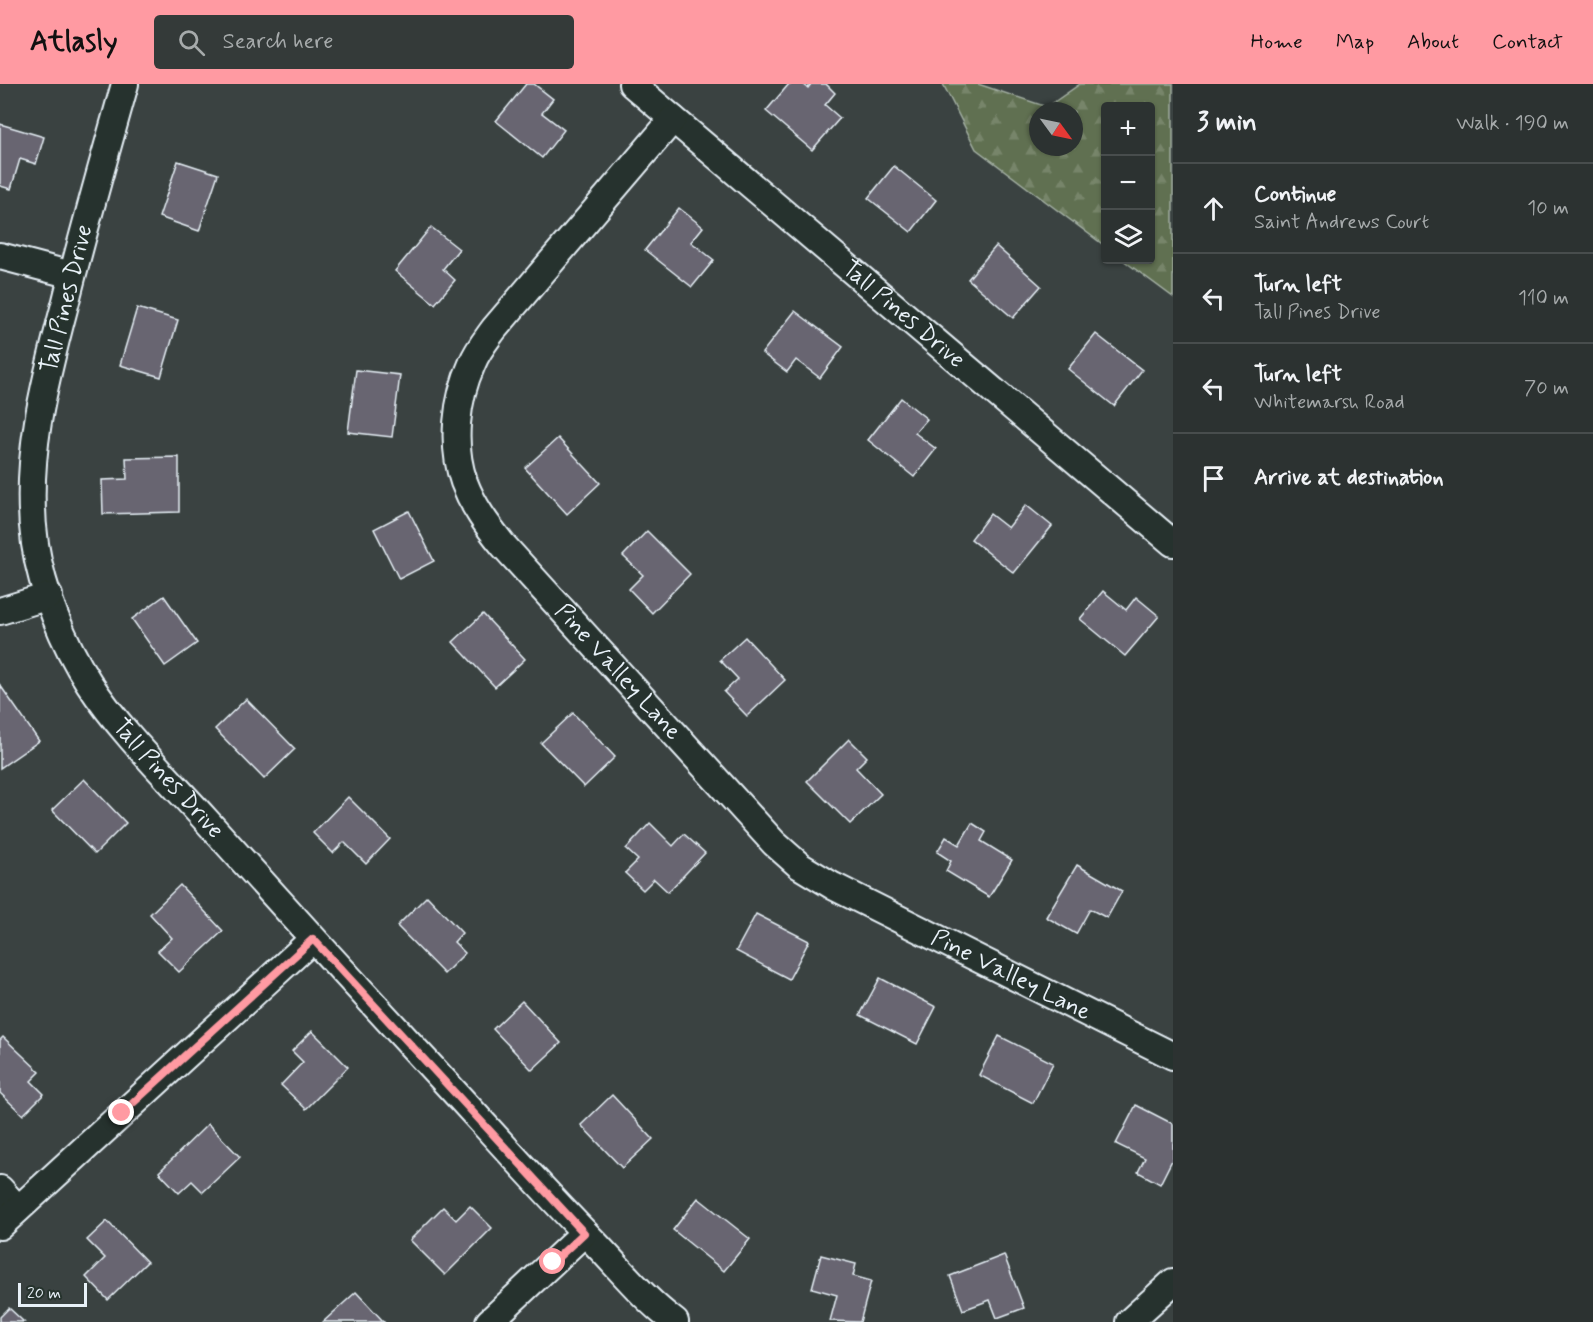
<!DOCTYPE html>
<meta charset="utf-8">
<style>
body{margin:0;font-family:Mynerve,sans-serif;background:#343a39;color:#f1f3f6}
.controls{position:absolute;right:18px;top:18px;display:grid;overflow:hidden;border-radius:6px;box-shadow:0 2px 4px #0004}
.controls button{width:54px;height:54px;display:grid;place-items:center;padding:0;border:0;border-bottom:2px solid #484d4d;background:#2c3231;color:#f1f3f6;font:30px sans-serif}
.compass{position:absolute;left:1029px;top:18px;width:54px;height:54px;border-radius:50%;background:#2c3231;box-shadow:0 2px 4px #0004;rotate:123deg}
.scale{position:absolute;left:18px;bottom:15px;width:69px;box-sizing:border-box;padding-left:6px;border:3px solid #e8f1f8;border-top:0;font-size:16px;line-height:21px;white-space:nowrap;color:#e8f1f8;-webkit-text-stroke:4px #26332d;paint-order:stroke}
.stop{position:absolute;width:18px;height:18px;margin:-14px;border:4px solid #ff9aa2;border-radius:50%;background:#fff}
.stop.end{background:#ff9aa2;border-color:#fff;box-shadow:0 2px 6px #0008}
.list{margin:0;padding:0;list-style:none}
h2{display:flex;justify-content:space-between;align-items:center;height:78px;margin:0;padding:0 24px;font-size:26px}
h2 small{font-size:20px;font-weight:400;color:#a6aaab}
.list li{display:grid;grid-template-columns:39px 1fr auto;gap:18px;align-items:center;box-sizing:border-box;height:90px;padding:0 24px;border-top:2px solid #484d4d}
.list b{display:block;font-size:22px;white-space:nowrap}
.list p{margin:0;font-size:20px;white-space:nowrap;color:#a6aaab}
.list em{font-size:20px;font-style:normal;color:#a6aaab}
.icon{flex:none;width:33px;height:33px;fill:none;stroke:currentColor;stroke-width:2;stroke-linecap:round;stroke-linejoin:round}
.map{position:relative;flex:none;width:1173px;height:1238px;overflow:hidden}
header{display:flex;align-items:center;gap:36px;box-sizing:border-box;height:84px;padding:0 30px;background:#ff9aa2;color:#111}
header strong{font-size:28px}
nav{display:flex;gap:33px;margin-inline-start:auto;font-size:21px}
.search{width:420px;height:54px;background:#343a39;display:flex;align-items:center;gap:15px;box-sizing:border-box;padding:0 21px;border-radius:6px;color:#a6aaab;font-size:22px}
main{display:flex}
aside{flex:1;background:#2c3231}
.map>svg:first-child{display:block}
.forest{fill:url(#forest-firs);stroke:#a4b0a4;stroke-width:1.5;fill-rule:evenodd}
.building{fill:#686571;stroke:#e8f1f8;stroke-width:1.5}
.lines{fill:none;stroke-linecap:round;stroke-linejoin:round}
.minor-casing{stroke:#e8f1f8;stroke-width:30}
.minor{stroke:#26332d;stroke-width:26}
.route{stroke:#ff9aa2;stroke-width:8}
.labels{text-anchor:middle;dominant-baseline:central;stroke-width:5;stroke-linejoin:round;paint-order:stroke}
.street-label{font-size:24px;fill:#e8f1f8;stroke:#26332d}
</style>
<header>
<strong>Atlasly</strong>
<div class="search"><svg class="icon" aria-label="search" viewBox="0 0 24 24"><circle cx="10" cy="10" r="6"/><path d="M15 15l6 6"/></svg>Search here</div>
<nav><a>Home</a><a>Map</a><a>About</a><a>Contact</a></nav>
</header>
<main>
<div class="map">
<svg width="1173" height="1238" viewBox="0 0 1173 1238">
<defs>
<pattern id="forest-firs" width="22" height="20" patternUnits="userSpaceOnUse" patternTransform="scale(1.5)"><rect width="22" height="20" fill="#607051"/><path d="M5 1l3.5 6h-7zM16 11l3.5 6h-7z" fill="#77856b"/></pattern>
</defs>
<rect width="100%" height="100%" fill="#3a4241"/>
<filter id="ink" filterUnits="userSpaceOnUse"><feTurbulence type="fractalNoise" baseFrequency=".0167" numOctaves="2"/><feDisplacementMap in="SourceGraphic" scale="12" xChannelSelector="R" yChannelSelector="G"/><feConvolveMatrix kernelMatrix="1 2 1 2 8 2 1 2 1" color-interpolation-filters="sRGB"/></filter>
<g filter="url(#ink)">
<path class="forest" d="M943,0h35l69,23 33,-23h93v213l-50,-37h27v-154h-44l-1,140 -129,-97zM1038,27h36v36h-36z"/>
<g class="building">
<path d="M526,0h8l19,15 -11,14 22,17 -22,28 -46,-37z"/>
<path d="M789,0h14l5,4 3,-4h15l9,9 -10,12 15,13 -28,32 -46,-39z"/>
<path d="M0,40l44,13 -8,27 -16,-5 -9,30 -11,-3z"/>
<path d="M178,77l40,13 -19,57 -40,-14z"/>
<path d="M894,82l42,34 -25,32 -43,-34z"/>
<path d="M679,124l24,19 -12,15 23,18 -22,27 -47,-37z"/>
<path d="M431,143l28,22 -16,20 12,11 -20,24 -40,-33z"/>
<path d="M996,162l45,40 -28,32 -45,-39z"/>
<path d="M137,224l41,12 -17,57 -41,-12z"/>
<path d="M795,227l48,36 -23,31 -24,-18 -9,12 -25,-19z"/>
<path d="M1096,250l46,36 -28,36 -46,-37z"/>
<path d="M356,286l44,5 -8,62 -44,-5z"/>
<path d="M901,314l26,21 -12,14 21,16 -22,28 -46,-37z"/>
<path d="M558,354l42,45 -33,31 -42,-46z"/>
<path d="M179,373v55l-76,2 -1,-34 25,-1 -1,-21z"/>
<path d="M1026,421l26,21 -38,47 -43,-34 19,-25 18,14z"/>
<path d="M409,427l25,50 -35,18 -25,-50z"/>
<path d="M647,447l43,43 -38,39 -23,-24 14,-14 -20,-19z"/>
<path d="M1103,507l23,19 10,-13 23,19 -34,40 -45,-37z"/>
<path d="M164,512l33,47 -32,23 -33,-47z"/>
<path d="M483,530l42,45 -30,28 -42,-45z"/>
<path d="M745,553l40,43 -38,36 -23,-24 14,-13 -18,-19z"/>
<path d="M0,601l39,56 -39,27z"/>
<path d="M246,615l49,50 -31,30 -49,-50z"/>
<path d="M573,629l42,44 -31,30 -43,-44z"/>
<path d="M849,655l18,18 -11,11 25,26 -31,30 -43,-43z"/>
<path d="M84,695l42,44 -31,31 -43,-44z"/>
<path d="M348,713l42,42 -24,25 -22,-22 -11,11 -20,-20z"/>
<path d="M650,739l23,23 11,-12 21,19 -37,39 -14,-13 -11,11 -18,-17 13,-13 -12,-11z"/>
<path d="M972,739l14,9 -5,9 31,19 -23,37 -43,-26 5,-10 -14,-9 9,-15 13,8z"/>
<path d="M1077,781l45,26 -15,27 -17,-9 -14,25 -30,-17z"/>
<path d="M180,801l43,46 -44,41 -21,-21 14,-13 -22,-24z"/>
<path d="M427,812l35,37 -8,9 11,11 -21,21 -47,-48z"/>
<path d="M756,830l53,27 -20,38 -53,-28z"/>
<path d="M880,894l56,29 -19,37 -57,-29z"/>
<path d="M522,917l39,42 -29,27 -39,-41z"/>
<path d="M312,947l36,36 -42,42 -25,-24 22,-23 -11,-11z"/>
<path d="M999,952l54,27 -20,40 -54,-28z"/>
<path d="M3,953l37,35 -9,9 13,13 -21,21 -23,-22v-53z"/>
<path d="M612,1011l41,44 -31,29 -41,-43z"/>
<path d="M1136,1021l37,19v34l-13,26 -22,-12 7,-14 -29,-14z"/>
<path d="M208,1040l32,33 -37,35 -11,-11 -13,12 -20,-21z"/>
<path d="M698,1114l52,41 -26,32 -51,-41z"/>
<path d="M470,1122l22,22 -47,47 -35,-35 33,-33 13,13z"/>
<path d="M107,1137l40,41 -39,38 -22,-23 19,-19 -18,-18z"/>
<path d="M821,1171l35,9 -3,12 18,5 -11,41 -30,-1 7,-26 -25,-7z"/>
<path d="M1004,1171l20,53 -27,10 -7,-18 -27,10 -13,-34z"/>
<path d="M356,1208l28,30h-61z"/>
<path d="M9,1224l15,14h-24v-5z"/>
</g>
<g class="lines">
<g class="minor-casing">
<g id="minor">
<path id="s1" d="M125,0c-20,72 -41,144 -59,217 -21,79 -43,160 -31,243 7,46 28,99 54,139 31,48 77,93 116,136 72,80 144,159 217,238 58,62 114,126 173,186 26,27 50,57 80,79"/>
<path id="s2" d="M632,0l541,459"/>
<path id="s3" d="M673,35l-179,210c-8,11 -17,22 -22,35 -16,35 -21,81 -8,118 9,24 23,43 39,63l271,298 26,23 33,20 340,170"/>
<path d="M0,172l72,19"/>
<path d="M0,527l49,-15"/>
<path d="M0,1105l18,20"/>
<path d="M0,1142l313,-287"/>
<path d="M489,1238l95,-89"/>
<path d="M1129,1238l44,-40"/>
</g>
</g>
<use href="#minor" class="minor"/>
</g>
</g>
<g class="lines" filter="url(#ink)">
<path class="route" d="M122,1029l191,-174 271,294 -31,29"/>
</g>
<g class="labels">
<g class="street-label">
<text transform="translate(67 215) rotate(-76)">Tall Pines Drive</text>
<text stroke="none"><textPath href="#s2" startOffset="356">Tall Pines Drive</textPath></text>
<text stroke="none"><textPath href="#s3" startOffset="684">Pine Valley Lane</textPath></text>
<text stroke="none"><textPath href="#s1" startOffset="746">Tall Pines Drive</textPath></text>
<text stroke="none"><textPath href="#s3" startOffset="1188">Pine Valley Lane</textPath></text>
</g>
</g>
</svg>
<div class="controls">
<button>+</button>
<button>−</button>
<button><svg class="icon" aria-label="layers" viewBox="0 0 24 24"><path d="M12 4l9 5-9 5-9-5zM3 14l9 5 9-5"/></svg></button>
</div>
<svg class="compass" viewBox="-18 -18 36 36"><path d="M0-13l5 13h-10z" fill="#e53935"/><path d="M0 13l5-13h-10z" fill="#a6aaab"/></svg>
<div class="scale">20 m</div>
<div class="stop" style="left:553px;top:1178px"></div>
<div class="stop end" style="left:122px;top:1029px"></div>
</div>
<aside>
<h2>3 min<small>Walk · 190 m</small></h2>
<ul class="list">
<li><svg class="icon" aria-label="ahead" viewBox="0 0 24 24"><path d="M12 20V5M6 11l6-6 6 6"/></svg><div><b>Continue</b><p>Saint Andrews Court</p></div><em>10 m</em></li>
<li><svg class="icon" aria-label="left" viewBox="0 0 24 24"><path d="M17 20v-9H6M10 6l-5 5 5 5"/></svg><div><b>Turn left</b><p>Tall Pines Drive</p></div><em>110 m</em></li>
<li><svg class="icon" aria-label="left" viewBox="0 0 24 24"><path d="M17 20v-9H6M10 6l-5 5 5 5"/></svg><div><b>Turn left</b><p>Whitemarsh Road</p></div><em>70 m</em></li>
<li><svg class="icon" aria-label="arrive" viewBox="0 0 24 24"><path d="M6 21V4h12l-3 4 3 4H6"/></svg><div><b>Arrive at destination</b></div></li>
</ul>
</aside>
</main>
